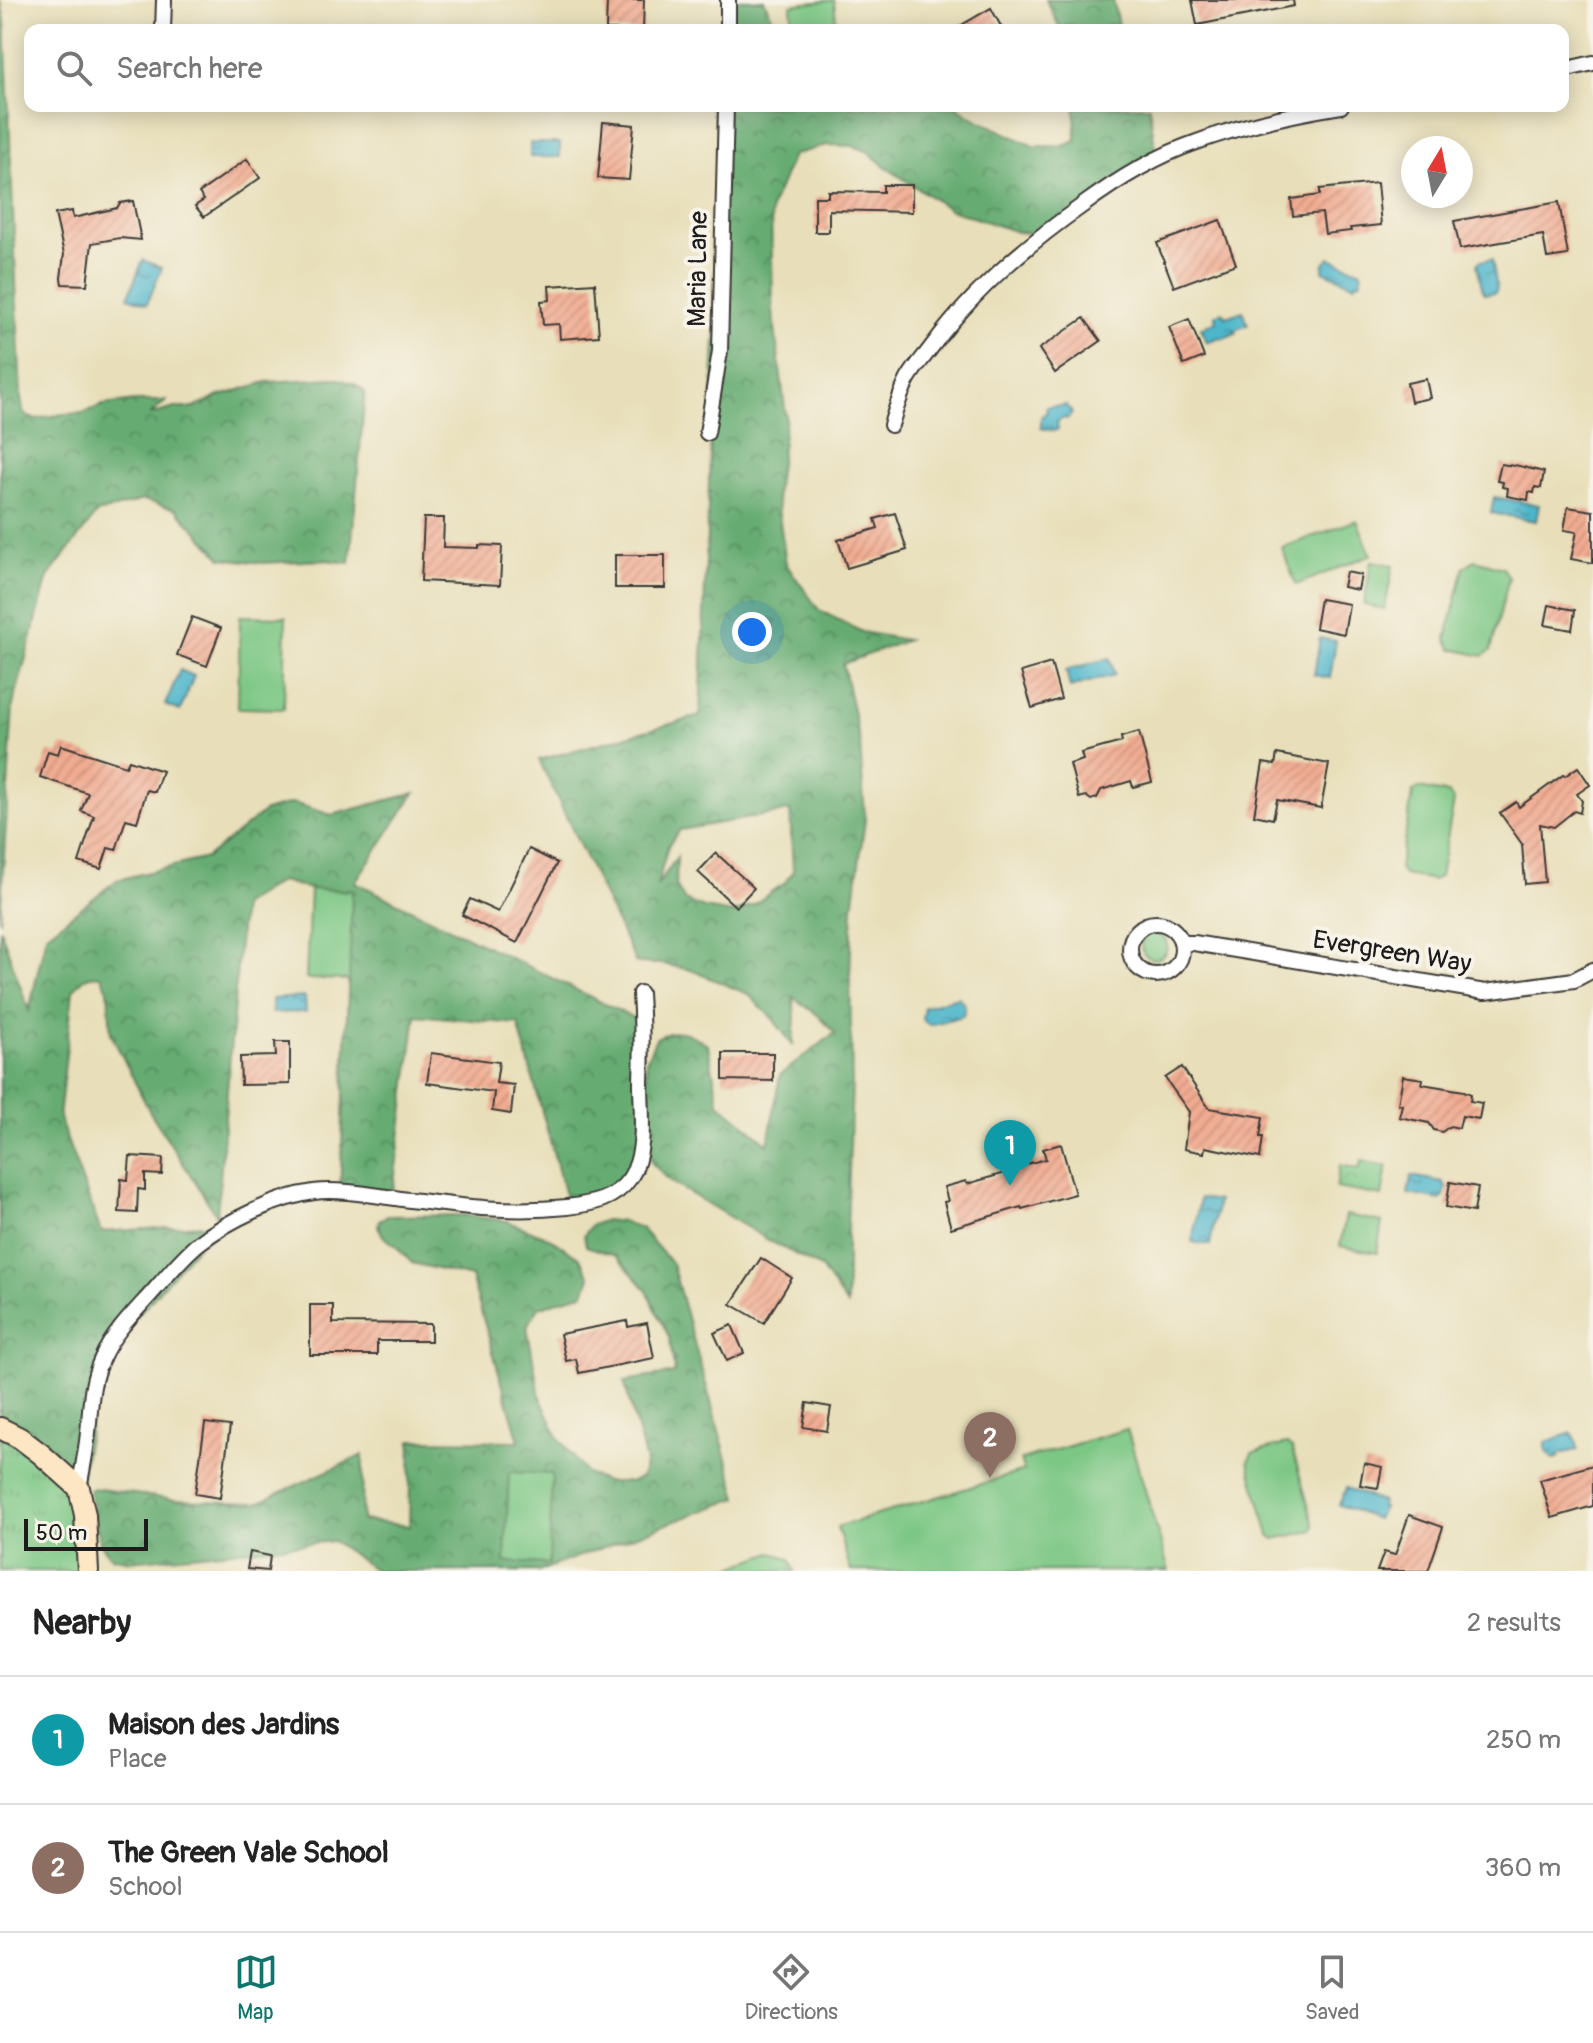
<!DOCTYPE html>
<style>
body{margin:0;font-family:Pangolin,sans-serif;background:#f6f6f6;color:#222}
.compass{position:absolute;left:1401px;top:136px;width:72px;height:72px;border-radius:50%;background:#fff;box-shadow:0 4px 20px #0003;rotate:10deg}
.scale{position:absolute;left:24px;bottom:20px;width:124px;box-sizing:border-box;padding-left:8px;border:4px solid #1c1c1c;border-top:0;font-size:22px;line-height:28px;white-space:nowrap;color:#1c1c1c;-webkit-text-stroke:6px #f7f3e8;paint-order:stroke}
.you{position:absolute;left:752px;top:632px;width:28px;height:28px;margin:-20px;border:6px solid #fff;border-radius:50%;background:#1a73e8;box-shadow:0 0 0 12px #1a73e833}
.badge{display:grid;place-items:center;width:52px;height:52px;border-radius:50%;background:#0f766e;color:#fff;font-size:26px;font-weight:700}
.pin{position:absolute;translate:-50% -66px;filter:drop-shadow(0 2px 4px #0008)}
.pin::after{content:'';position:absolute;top:42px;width:28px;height:24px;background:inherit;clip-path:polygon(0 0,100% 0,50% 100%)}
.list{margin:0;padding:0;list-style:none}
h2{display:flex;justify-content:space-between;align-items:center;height:104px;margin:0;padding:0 32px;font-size:34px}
h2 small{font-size:26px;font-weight:400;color:#767676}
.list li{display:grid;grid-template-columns:52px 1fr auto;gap:24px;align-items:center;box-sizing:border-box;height:128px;padding:0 32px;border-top:2px solid #e0e0e0}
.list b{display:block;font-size:30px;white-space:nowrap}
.list p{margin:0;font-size:26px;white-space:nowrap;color:#767676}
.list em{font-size:26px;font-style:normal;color:#767676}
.icon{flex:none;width:44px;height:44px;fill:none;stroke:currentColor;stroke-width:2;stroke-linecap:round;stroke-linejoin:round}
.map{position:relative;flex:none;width:1593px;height:1571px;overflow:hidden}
.search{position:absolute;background:#fff;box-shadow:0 4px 20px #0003;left:24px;right:24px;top:24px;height:88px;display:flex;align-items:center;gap:20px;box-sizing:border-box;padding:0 28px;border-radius:16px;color:#767676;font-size:30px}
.sheet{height:360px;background:#fff}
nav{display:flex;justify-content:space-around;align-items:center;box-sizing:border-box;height:112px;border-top:2px solid #e0e0e0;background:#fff;font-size:22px;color:#767676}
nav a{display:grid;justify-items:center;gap:4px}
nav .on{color:#0f766e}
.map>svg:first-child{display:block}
.grass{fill:url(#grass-tufts);stroke:#4c7250;stroke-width:2}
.forest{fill:url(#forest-crowns);stroke:#416447;stroke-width:2;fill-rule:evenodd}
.park{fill:url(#park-crowns);stroke:#4c7250;stroke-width:2}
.garden{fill:#7dc785;stroke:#4c7250;stroke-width:2}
.water{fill:url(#water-ripples);stroke:#346974;stroke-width:2}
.building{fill:url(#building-hatch)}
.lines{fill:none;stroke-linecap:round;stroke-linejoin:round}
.street-casing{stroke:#3b3934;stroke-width:18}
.secondary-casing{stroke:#3b3934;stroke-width:24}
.street{stroke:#fff;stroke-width:14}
.secondary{stroke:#fce6c4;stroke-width:20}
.labels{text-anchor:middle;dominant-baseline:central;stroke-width:8;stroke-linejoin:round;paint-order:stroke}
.street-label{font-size:26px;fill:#1c1c1c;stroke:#f7f3e8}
</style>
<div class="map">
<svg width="1593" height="1571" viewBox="0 0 1593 1571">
<defs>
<pattern id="grass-tufts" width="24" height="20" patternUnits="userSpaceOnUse" patternTransform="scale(2)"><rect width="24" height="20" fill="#7dc785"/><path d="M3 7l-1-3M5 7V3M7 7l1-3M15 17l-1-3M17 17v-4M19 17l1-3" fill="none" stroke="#6baa72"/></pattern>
<pattern id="forest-crowns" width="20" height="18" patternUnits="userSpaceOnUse" patternTransform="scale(2)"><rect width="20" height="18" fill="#66ac72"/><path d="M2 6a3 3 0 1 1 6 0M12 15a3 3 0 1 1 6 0" fill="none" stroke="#538b5d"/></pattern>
<pattern id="park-crowns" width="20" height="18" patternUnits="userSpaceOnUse" patternTransform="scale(2)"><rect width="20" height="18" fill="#7dc785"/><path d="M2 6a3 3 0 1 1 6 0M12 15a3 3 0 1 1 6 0" fill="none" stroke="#6baa72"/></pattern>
<pattern id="water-ripples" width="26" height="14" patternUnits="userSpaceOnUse" patternTransform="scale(2)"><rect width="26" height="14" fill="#4db6cb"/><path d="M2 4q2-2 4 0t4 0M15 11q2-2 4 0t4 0" fill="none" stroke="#3f93a4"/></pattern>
<pattern id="building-hatch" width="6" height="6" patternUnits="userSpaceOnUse" patternTransform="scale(2)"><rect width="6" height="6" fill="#f1ac92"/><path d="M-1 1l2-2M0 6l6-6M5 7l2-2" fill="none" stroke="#ce937d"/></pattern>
</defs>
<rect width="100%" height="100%" fill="#f7f3e8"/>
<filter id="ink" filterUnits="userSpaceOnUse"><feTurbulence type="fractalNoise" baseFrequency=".0125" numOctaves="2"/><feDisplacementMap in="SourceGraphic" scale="16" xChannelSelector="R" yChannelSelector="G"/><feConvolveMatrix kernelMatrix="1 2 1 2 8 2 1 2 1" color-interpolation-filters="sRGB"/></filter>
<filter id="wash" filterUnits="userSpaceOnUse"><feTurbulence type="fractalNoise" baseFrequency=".006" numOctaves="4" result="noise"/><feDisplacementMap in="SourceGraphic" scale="32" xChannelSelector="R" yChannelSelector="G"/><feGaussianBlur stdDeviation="1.8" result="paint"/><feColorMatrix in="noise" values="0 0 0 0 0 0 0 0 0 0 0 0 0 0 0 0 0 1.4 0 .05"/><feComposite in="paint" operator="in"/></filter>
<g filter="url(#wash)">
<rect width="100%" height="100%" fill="#e8dfba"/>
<g class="grass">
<circle cx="1154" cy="946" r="13"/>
<path d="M0,1436l79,52 9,83h-88z"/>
</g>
<g class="forest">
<path d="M0,0l5,21 16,378 2,12 3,5 9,3 29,-5 19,-1 20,-8 32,-4h31l-16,14 25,-7h19l23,-11 49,-15 69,-4 20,6 10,8 -15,171 -25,-3 -63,3 -40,-5 -46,-49 -33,-9 -46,13 -49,64 -35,128 -13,217z"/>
<path d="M728,0h36l9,19v11h-45z"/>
<path d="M1046,0h67l6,30h-58z"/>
<path d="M726,106h230l18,12 59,28h30l13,-5 -1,-35h74l8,54 -116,74 -24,-2 -68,-23 -65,-43 -15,-14 -15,-6 -27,-1 -34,10 -22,53 2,103 13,106 -10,77 10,70 33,46 43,22 45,8 -64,24 17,78 5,78 -12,87 -3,68 2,107 -5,151v72l-26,-37 -53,-28 -97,-58 -19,-19 -4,-19 -2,-83 10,-23c24,-11 31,-7 52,7l11,58 49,41 12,-69 55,-42 -16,-17 -26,-19 2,19 -2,29 -21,-27 -24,-24 -57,-24 -28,-6 -27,-1 -97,-203 161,-44 12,-313zM790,811l3,60 -9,13 -12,7 -18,14 -21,8 -29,-5 -20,-8 -8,-14 1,-29 -20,29 11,-40 12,-16z"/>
<path d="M415,793l-60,89 287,140 -1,120 -20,47 -53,17 -50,-182 -102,-9 -24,183 -52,-5 12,-302 -42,-2 -29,-8 -39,24 -25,311 -67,-104 -39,-78 -3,-44 -7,-14c-15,-3 -21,5 -28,15l-14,127 42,114 129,-9 -31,21 -97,113 -23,131 -79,-52v-508l29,83 17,-76 71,-55 89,-22 59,-47 28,-8 39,12z"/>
<path d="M462,1215l45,6 44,18 29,19 10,19 -6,16 -45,14 -12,19 13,71 18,40 29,37 19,8h26l9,-5 5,-15 -22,-81 51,-8 -6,-36 -23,-48 -30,-33 -30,-10 -2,-11 8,-10 13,-5 19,2 17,6 31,36 66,234 -199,73h-163l-43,-30 -203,20 -19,-4 -11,-14 -11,-53 4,-2 84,12 80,3 106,-48 -1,65 47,6 2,-86 108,1 -48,-164 -59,-14 -17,-18 -12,-9 -5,-10 1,-6 9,-4z"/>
</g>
<path class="park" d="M1361,1161l26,5 -5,30 -46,-8 4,-23 19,4z"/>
<g class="garden">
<path d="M834,0l3,30h-44l-2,-25z"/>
<path d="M1357,520l14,35 -75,30 -14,-37z"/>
<path d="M1475,560l28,8 6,9 -18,73 -8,6 -31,-7 -6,-10 18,-72z"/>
<path d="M1371,561l22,4 -8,44 -21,-4z"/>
<path d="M240,616l46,1 -2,92 -46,-1z"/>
<path d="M1419,788l30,6 5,7 -14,75 -6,4 -30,-5 -5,-7 14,-76z"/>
<path d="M310,889l42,2 -3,89 -43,-1z"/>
<path d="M1346,1215l36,7 -5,31 -37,-7z"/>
<path d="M1127,1429l42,142h-318l-14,-44 187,-56 -3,-11z"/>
<path d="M1286,1444l6,4 22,78 -2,5 -37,8 -6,-4 -21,-74 4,-8z"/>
<path d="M509,1472l43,2 -3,90 -44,-2z"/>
<path d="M772,1552l18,7 5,12h-75z"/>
</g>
<g class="water">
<rect x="530" y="143" width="30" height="14"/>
<path d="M1330,258l31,13 1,7 -1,3 -5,1 -1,3 -32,-14 1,-8z"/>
<path d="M1492,259l5,30 -2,3 -10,2 -2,-2 -6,-28 3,-3z"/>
<path d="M143,260l19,8 -15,36 -19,-7z"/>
<path d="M1243,311l5,14 -13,5 1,3 -15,6 -2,-2 -12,5 -6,-14 16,-7 -2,-6 8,-3 3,5z"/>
<path d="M1066,405l6,8 -4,6 -4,-1 -7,4 1,7 -4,2 -13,-3v-11l5,-4 1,-6c7,-3 12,1 19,-2z"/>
<path d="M1494,497l45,8 -3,16 -45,-8z"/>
<path d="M1320,638l16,3 -6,37 -16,-3z"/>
<path d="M1110,658l5,17 -45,12 -4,-17z"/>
<path d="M180,670l14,6 -14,35 -15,-6z"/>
<path d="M305,997l1,15 -34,1v-14z"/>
<path d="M958,997l7,8 -2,11 -34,9 -7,-6 2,-12z"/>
<path d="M1411,1176l32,6 3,4 -2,11 -4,3 -32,-6z"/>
<path d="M1200,1198l18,3 -8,44 -18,-3z"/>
<path d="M1572,1433l4,6 2,11 -20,4 1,3 -6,2 -7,-8v-9z"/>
<path d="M1346,1488l36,14 -1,5 2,1 -7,11 -37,-14z"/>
</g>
<g id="blocks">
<g class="building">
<path d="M607,0h37l-1,30h-37z"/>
<path d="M1192,0h101l1,6 -97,19z"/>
<path d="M991,8l12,22h-50z"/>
<path d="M603,122l31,3 -5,55 -31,-2z"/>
<path d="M247,159l13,19 -56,39 -9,-11 9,-6 -5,-7z"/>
<path d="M1377,183l4,42 -31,3 1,3 -26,3 -3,-21 -29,3 -2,-17 29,-4v-6z"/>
<path d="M883,185h29v27l-83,-2v22h-14v-35h13v-6l55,1z"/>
<path d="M133,201l8,39 -21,-2 -28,5 -5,42 -25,-1 -1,-6 3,-24 -9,-40 17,-3 1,7 44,-10 3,-5z"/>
<path d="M1559,202l9,53 -21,3 -4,-23 -83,14 -6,-28z"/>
<path d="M1220,220l16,44 -62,23 -17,-44z"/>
<path d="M595,283l4,53 -39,3 -1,-15 -16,1 -2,-24 9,-1 -1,-14z"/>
<path d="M1084,318l17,23 -46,32 -16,-24z"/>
<path d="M1189,319l15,38 -20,8 -15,-38z"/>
<path d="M1426,379l4,19 -19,4 -4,-19z"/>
<path d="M1501,464l13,2 1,-1 29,7 -3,16 -6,-1 -1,6 -5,-1 -1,8 -21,-4 1,-8 -6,-1 1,-5 -6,-1z"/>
<path d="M1568,507l25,4v52l-22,-4 6,-27 -13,-2z"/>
<path d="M895,513l12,37 -60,18 -9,-28 40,-12 -3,-9z"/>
<path d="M424,518h20l-1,29 36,1v-3l23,1 -2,39 -79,-4z"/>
<rect x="615" y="555" width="50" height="33"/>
<path d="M1346,572l15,3 -3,15 -15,-3z"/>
<path d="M1320,599l29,5 -5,30 -29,-6z"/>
<path d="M1549,605l26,5 -3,20 -27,-5z"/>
<path d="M192,617l29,11 -14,38 -30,-11z"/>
<path d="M1051,663l10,36 -29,9 -11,-36z"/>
<path d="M1139,732l13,50 -19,5 -2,-6 -30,9 -4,8 -6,2 -5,-4 -7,2 -9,-34 13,-4 -2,-7 41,-11 -1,-5z"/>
<path d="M61,745l65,21 3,-6 33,11 -7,21 -8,-2 -10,32 -11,-3 -10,31 -8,-2 -7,21 -22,-7 15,-46 -13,-5 7,-18 -48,-16 8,-26 10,3z"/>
<path d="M1277,754l52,10 -8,44 -44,-8 -4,19 -19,-4 9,-52 12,2z"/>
<path d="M1578,767l12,18 -13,9 5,7 -2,12 -6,-2 -20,16 -14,-3 5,58 -20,2 -3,-40 -22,-31 16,-11 3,5 44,-32 2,1z"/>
<path d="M529,849l28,14 -40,80 -55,-28 8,-16 28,13z"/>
<path d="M716,853l38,35 -18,19 -38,-35z"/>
<path d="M275,1042h15v42l-49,1 -1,-28 36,-1z"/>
<path d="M431,1053l68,9 -3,21 18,2 -3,29 -19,-3 2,-19 -67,-9z"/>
<path d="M723,1053h50v28l-50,-1z"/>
<path d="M1182,1067l27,41 54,9 -3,20h3l-3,21 -55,-11 -1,6 -20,-4 5,-37 -24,-34z"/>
<path d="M1403,1076l20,3 -1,5 42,7 7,3 -1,7 12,2 -3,16 -17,-3 -3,12 -9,-2 -8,6 -8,-2 -5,-7 -30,-6 3,-12 -4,-1z"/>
<path d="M1061,1144l14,50 -53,15 -1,-2 -70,21 -7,-26 4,-1 -4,-14 22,-6 1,3 45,-13 -1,-3 35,-9 -3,-10z"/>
<path d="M130,1156l33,2 -1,17 -17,-1v16l-7,-1 -1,24 -18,-1 2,-33 7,1z"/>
<path d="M1450,1182l28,5 -4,25 -28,-5z"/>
<path d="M761,1258l31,20 -28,45 -33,-19z"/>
<path d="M310,1305h23v18l98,1v17h-54v14h-67z"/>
<path d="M627,1321l1,6 19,-4 7,35 -75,15 -3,-14 -10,2 -6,-27z"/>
<path d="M732,1325l12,28 -17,8 -13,-28z"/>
<path d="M807,1403l24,4 -4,24 -24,-4z"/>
<path d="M205,1423l25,3 -10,72 -25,-4z"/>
<path d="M1364,1463l18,4 -4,21 -18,-3z"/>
<path d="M1593,1465v41l-41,12 -12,-38z"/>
<path d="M1409,1515l34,12 -15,44h-51l7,-19 11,3z"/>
<path d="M250,1552l20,4 -2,15 -21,-2z"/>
</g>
</g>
</g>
<g filter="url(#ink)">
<use href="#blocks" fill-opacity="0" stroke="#3b3934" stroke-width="2"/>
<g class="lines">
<g class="street-casing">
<g id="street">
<path d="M163,30l1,-30"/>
<path d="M728,30v-30"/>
<path d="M1563,70l30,-7"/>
<path d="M891,425c5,-16 9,-31 17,-46 7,-12 17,-23 25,-34 42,-56 93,-100 150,-140 34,-25 71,-48 111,-62 48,-18 97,-29 147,-37"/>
<path d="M707,433l13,-82 6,-245"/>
<circle cx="1156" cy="949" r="26"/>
<path d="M1182,943h12l291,49 89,-12 19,-10"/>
<path d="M79,1488c3,-16 6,-31 8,-47 4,-29 2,-56 15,-83 12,-27 36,-49 55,-71 13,-15 27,-32 42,-44 30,-23 78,-46 115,-51 26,-4 69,5 96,8 55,7 102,13 157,7 24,-3 48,-7 63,-29 17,-26 11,-65 11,-95 1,-30 1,-60 -1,-90"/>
</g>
</g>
<g class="secondary-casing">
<path id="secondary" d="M0,1428l20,10 21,16 38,34 6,27 3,56"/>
</g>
<use href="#street" class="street"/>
<use href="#secondary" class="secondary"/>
</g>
</g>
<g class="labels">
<g class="street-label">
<text transform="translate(698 269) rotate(-89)">Maria Lane</text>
<text transform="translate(1392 952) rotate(9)">Evergreen Way</text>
</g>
</g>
</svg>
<svg class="compass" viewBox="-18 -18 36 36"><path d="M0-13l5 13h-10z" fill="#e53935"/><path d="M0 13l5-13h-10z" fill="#767676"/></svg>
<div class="scale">50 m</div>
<div class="you"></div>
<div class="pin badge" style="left:1010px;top:1186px;background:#0f9aa8">1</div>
<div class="pin badge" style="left:990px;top:1478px;background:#8d6e63">2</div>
<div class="search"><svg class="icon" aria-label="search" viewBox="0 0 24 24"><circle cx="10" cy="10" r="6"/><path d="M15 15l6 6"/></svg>Search here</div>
</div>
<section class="sheet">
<h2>Nearby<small>2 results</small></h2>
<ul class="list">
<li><span class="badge" style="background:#0f9aa8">1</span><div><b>Maison des Jardins</b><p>Place</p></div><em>250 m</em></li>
<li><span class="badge" style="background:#8d6e63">2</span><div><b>The Green Vale School</b><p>School</p></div><em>360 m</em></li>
</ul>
</section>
<nav>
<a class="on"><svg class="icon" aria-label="map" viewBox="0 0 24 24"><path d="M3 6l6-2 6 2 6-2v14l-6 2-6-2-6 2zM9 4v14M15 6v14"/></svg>Map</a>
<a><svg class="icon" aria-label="directions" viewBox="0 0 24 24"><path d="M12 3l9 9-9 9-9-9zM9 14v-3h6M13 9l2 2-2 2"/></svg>Directions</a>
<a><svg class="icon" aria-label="saved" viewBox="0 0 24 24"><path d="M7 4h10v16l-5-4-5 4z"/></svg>Saved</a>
</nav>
